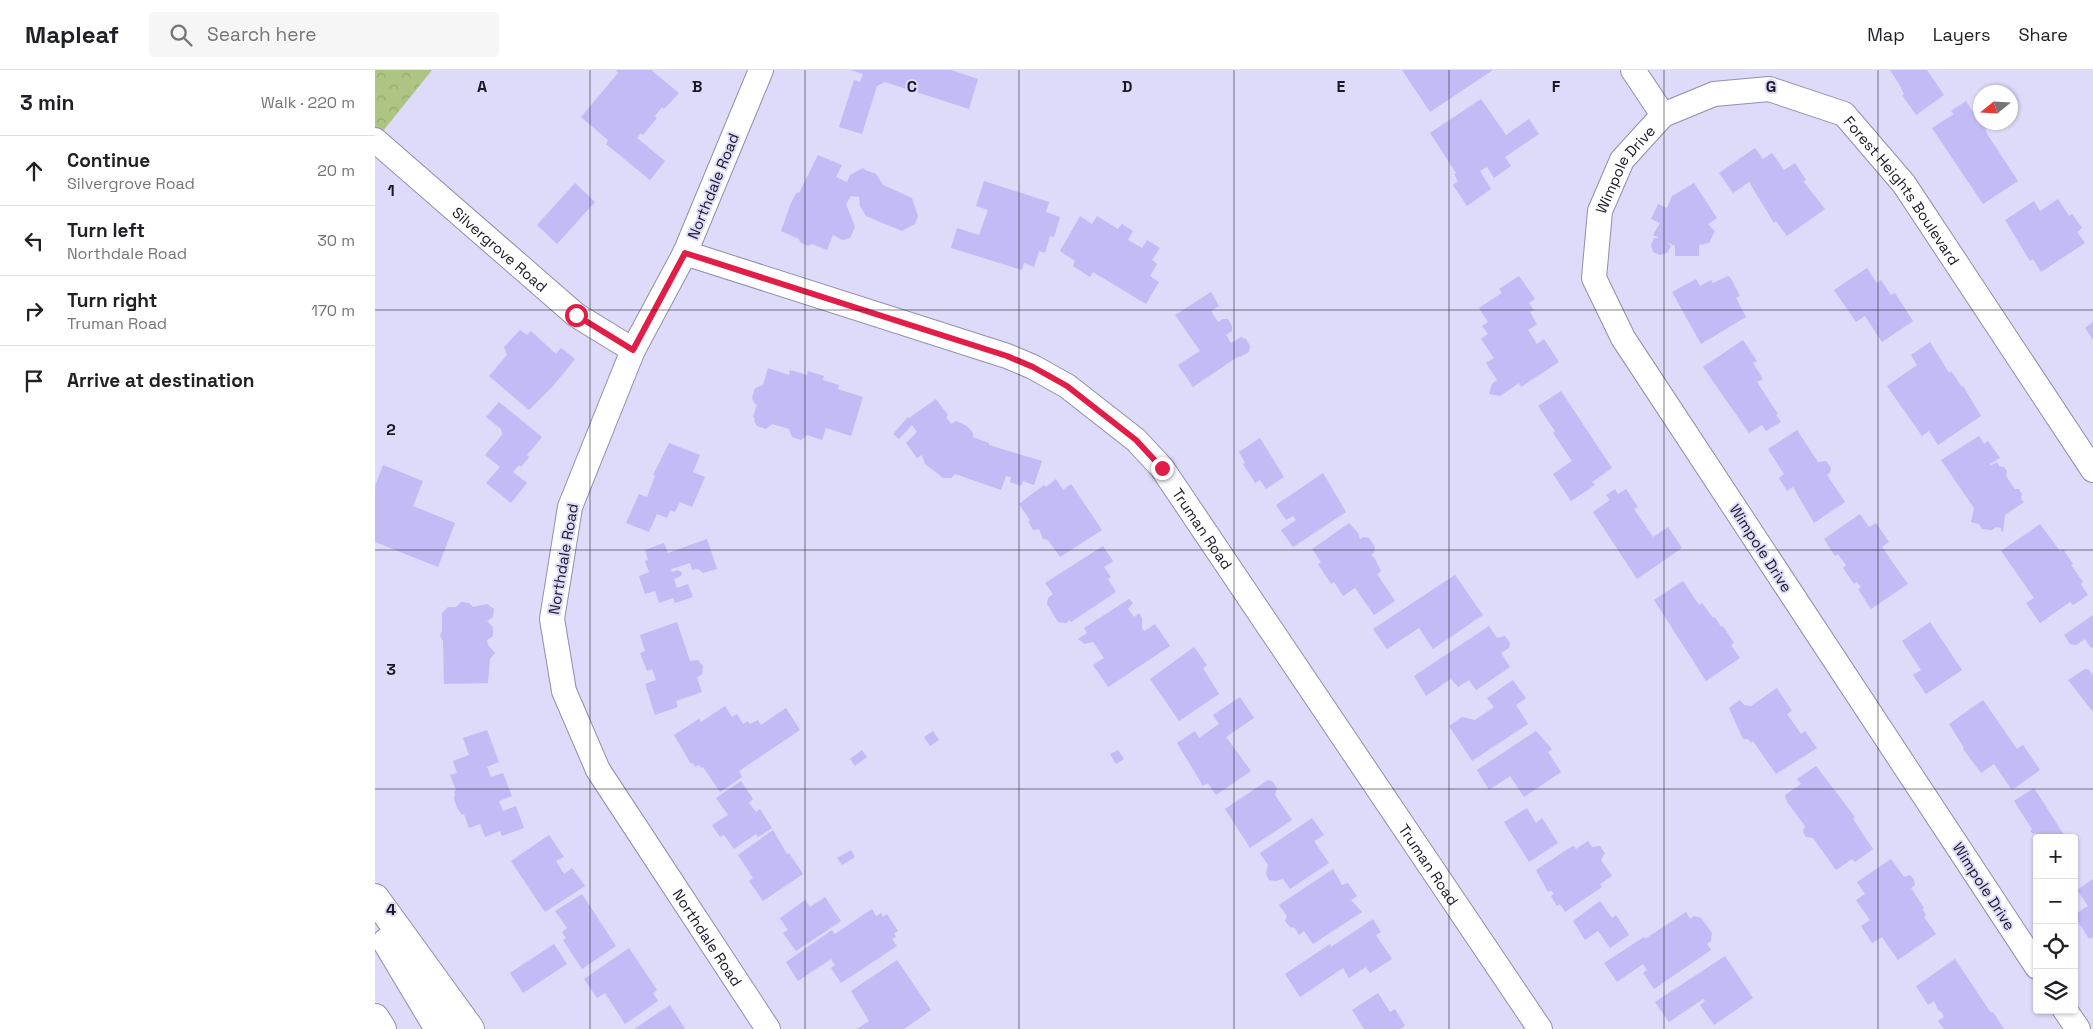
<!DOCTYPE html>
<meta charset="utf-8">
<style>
body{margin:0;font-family:"Space Grotesk",sans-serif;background:#f6f6f6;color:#202124}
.controls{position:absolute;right:15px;bottom:15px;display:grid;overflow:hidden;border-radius:5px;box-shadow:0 1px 4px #0004}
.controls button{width:45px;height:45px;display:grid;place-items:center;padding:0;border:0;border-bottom:1px solid #e0e0e0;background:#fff;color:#202124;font:25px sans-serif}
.compass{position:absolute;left:1598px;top:15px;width:45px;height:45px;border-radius:50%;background:#fff;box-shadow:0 1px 4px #0004;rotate:252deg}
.stop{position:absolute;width:15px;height:15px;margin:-11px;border:4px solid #e11d48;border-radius:50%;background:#fff}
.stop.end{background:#e11d48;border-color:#fff;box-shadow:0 1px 5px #0008}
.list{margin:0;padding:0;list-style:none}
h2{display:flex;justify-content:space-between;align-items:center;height:65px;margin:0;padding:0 20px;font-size:21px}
h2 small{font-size:16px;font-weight:400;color:#757577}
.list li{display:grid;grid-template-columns:32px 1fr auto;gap:15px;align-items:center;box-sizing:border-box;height:70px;padding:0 20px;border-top:1px solid #e0e0e0}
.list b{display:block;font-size:19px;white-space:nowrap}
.list p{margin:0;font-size:16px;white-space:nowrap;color:#757577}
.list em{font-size:16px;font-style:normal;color:#757577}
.icon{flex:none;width:28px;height:28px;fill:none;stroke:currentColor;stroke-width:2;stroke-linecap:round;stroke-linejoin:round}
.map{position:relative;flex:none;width:1718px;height:959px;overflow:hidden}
header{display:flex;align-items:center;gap:30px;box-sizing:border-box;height:70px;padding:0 25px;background:#fff;border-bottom:1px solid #e0e0e0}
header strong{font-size:24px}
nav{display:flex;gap:28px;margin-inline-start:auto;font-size:18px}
.search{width:350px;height:45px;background:#f6f6f6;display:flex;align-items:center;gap:12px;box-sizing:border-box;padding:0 18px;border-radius:5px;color:#757577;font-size:19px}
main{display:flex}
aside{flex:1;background:#fff}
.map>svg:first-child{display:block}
.forest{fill:url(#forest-crowns)}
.building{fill:#c2bbf5}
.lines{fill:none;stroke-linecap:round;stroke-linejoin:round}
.minor-casing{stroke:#918eac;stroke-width:26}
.highway-casing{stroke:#918eac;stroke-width:30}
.minor{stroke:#fff;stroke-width:24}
.highway{stroke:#fff;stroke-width:28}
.route{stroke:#e11d48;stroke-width:6}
.grid{fill:none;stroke:#191823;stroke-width:1;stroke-opacity:0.55}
.labels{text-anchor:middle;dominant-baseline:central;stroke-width:4;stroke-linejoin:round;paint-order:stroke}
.street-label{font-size:15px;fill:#191823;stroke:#dddafa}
.grid-label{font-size:16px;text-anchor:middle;font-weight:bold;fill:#191823;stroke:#dddafa;stroke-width:4;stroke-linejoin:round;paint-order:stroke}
</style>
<header>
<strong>Mapleaf</strong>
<div class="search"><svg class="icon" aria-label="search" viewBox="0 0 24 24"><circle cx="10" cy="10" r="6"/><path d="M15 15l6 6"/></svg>Search here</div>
<nav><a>Map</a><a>Layers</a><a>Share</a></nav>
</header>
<main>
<aside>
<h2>3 min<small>Walk · 220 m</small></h2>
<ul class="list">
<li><svg class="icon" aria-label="ahead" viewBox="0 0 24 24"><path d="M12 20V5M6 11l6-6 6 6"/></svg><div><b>Continue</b><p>Silvergrove Road</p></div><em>20 m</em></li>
<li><svg class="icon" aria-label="left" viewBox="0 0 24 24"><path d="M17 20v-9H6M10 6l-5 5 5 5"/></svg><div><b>Turn left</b><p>Northdale Road</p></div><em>30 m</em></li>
<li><svg class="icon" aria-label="right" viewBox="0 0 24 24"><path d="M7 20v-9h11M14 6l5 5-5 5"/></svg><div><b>Turn right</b><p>Truman Road</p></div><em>170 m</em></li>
<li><svg class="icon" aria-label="arrive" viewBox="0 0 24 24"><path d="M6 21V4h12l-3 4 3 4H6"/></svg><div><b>Arrive at destination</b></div></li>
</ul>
</aside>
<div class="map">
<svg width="1718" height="959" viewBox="0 0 1718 959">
<defs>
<pattern id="forest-crowns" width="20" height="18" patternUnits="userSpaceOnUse" patternTransform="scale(1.25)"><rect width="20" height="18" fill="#aec483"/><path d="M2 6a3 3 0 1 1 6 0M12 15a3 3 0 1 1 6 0" fill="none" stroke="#95a871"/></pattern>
</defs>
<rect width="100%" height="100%" fill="#dddafa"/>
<path class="forest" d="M0,0h57l-57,71z"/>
<g class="building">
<path d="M241,0h35l28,23 -15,16 -2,-2 -7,9 2,2 -14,17 -2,-2 -4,5 28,23 -15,19 -44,-36 2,-4 -27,-23 37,-44z"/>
<path d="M475,0h101l27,9 -9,30 -84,-27 -8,4 -15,48 -23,-7 15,-47 6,2 3,-8z"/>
<path d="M1027,0h91l-63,42z"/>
<path d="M1515,0h37l17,25 -28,20 -14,-20 2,-1 -5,-10z"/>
<path d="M1106,29l25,36 23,-16 10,15 -34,23 6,9 -17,12 -7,-11 -7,4 11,18 -24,17 -14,-21 5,-4 -4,-7 2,-1 -26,-40z"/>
<path d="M1591,31l11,17 4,2v2h3l3,12 31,47 -35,23 -51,-76 22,-14 -3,-3z"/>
<path d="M1380,78l8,11 9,-6 12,17 11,-7 11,17 -3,1 22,28 -38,27 -11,-15 -2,2 -25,-41 -16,11 -14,-20z"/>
<path d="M443,85l24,10 -6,12 11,5 3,-7 13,-7 2,2 11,4 7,11 29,13 6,18 -3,8 -13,7 -36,-15 -6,-10 -1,-9 -8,-1 -5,8 9,23 -5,11 -7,2 -10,-5 -6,15 -15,-6 -4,2 -8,-4 -1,-3 -18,-8 10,-28 6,-11 2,1z"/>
<path d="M609,111l65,21 -3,10 14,5 -6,20 -4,-1 -5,17 -6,-2 -5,16 -10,-4 -2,7 -71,-22 6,-20 22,7 9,-25 -12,-4z"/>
<path d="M200,113l20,19 -38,42 -20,-19z"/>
<path d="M1319,113l23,35 -9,6 7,7 -6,12 -10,2v11h-24v-10l-8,-4 4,4 -4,7 -7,2 -7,-3 -2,-7 3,-7h6l-7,-3 7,-12 -9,-4 7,-15 9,4 5,-12z"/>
<path d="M1683,129l11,17 3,-2 10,14 -5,4 8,11 -44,29 -8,-13 -3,2 -25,-41 29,-19 6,10z"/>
<path d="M705,146l12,8 5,-8 21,13 4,-5 11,7 -5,9 14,8 5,-8 13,8 -8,12 5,4 -7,12 9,6 -13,22 -53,-32 -3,5 -17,-11 2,-5 -15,-10z"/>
<path d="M1492,198l10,15 4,-3 10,15 4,-2 18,28 -31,21 -17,-26 -9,6 -22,-32z"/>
<path d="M1144,206l16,23 -6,4 5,7 -4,2 7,12 -9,6 9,14 7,-5 15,23 -38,25 -2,-4 -19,13 -11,-2 3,-10 5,-4 -11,-17 8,-5 -13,-19 7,-5 -6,-8 6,-4 -9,-14 23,-15 -3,-4z"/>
<path d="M1353,206l2,1 10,19 -4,2 10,19 -45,27 -29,-52 24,-13 4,7 11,-6 2,3z"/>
<path d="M836,222l8,14 -8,5 7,11 5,-3h5l4,7v5l-6,4 5,8 10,-6 5,2 4,7 -1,6 -9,5 -1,-1 -46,31 -15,-22 22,-14 -25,-36z"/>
<path d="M1718,252v18l-8,-12z"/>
<path d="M145,260l7,5 4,-4 25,23 5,-6 14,11 -22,27 -24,24 -40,-34 18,-21 -3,-8z"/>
<path d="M1368,270l14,21 -4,2 10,16 -6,3 21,32 -2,1 5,7 -15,9 -4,-6 -13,8 -46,-66z"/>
<path d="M1555,272l19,31 2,-2 11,16 1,-1 18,30 -43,29 -9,-14 -7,5 -35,-50 30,-21 -6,-10z"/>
<path d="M393,298l21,7 1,-5 17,5 1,-4 16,5 -1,4 16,5 -1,4 25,8 -12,39 -25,-8 -4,12 -15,-5 -6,5 -9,-3 -3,-8 -17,-5 -6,5 -9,-3 -3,-5 1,-3 -2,-1 4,-12 -2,-1 -3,-6 3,-10 8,-3z"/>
<path d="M1186,321l51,77 -20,14 3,3 -24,16 -18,-27 19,-13 -19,-28 2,-2 -17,-25z"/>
<path d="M561,329l12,16 -2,2 5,7 5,-3 11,5 6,7v4l16,6v2l53,16 -8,24 -11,-4 -2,5 -11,-4 1,-5 -5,-1 -5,14 -46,-16 -4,4h-8l-18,-14 -3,-9 -5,3 -11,-15 11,-11 -5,-7 -13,14 -6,-5 15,-17 1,1z"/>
<path d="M124,332l43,35 -15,18 2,2 -8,10 -2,-2 -6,7 14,11 -16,20 -25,-20 14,-16 -15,-12 17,-20 -1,-6 -15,-12z"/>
<path d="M1422,360l21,32 8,-1 5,7 -1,5 -3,2 18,27 -31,21 -21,-36 -6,4 -8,-13 5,-4 -16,-25z"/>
<path d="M1604,366l5,8 4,-3 12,17 -10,6v2l7,-4 2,4 5,1 3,4 -1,5 9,13h4l3,5 -1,5 3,3 -19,13 -2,17 -2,-1v-3l-5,-1 -4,3 -10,-1 -3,-5 -8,-2 3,-14 -33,-48z"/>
<path d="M885,368l24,39 -18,12 -6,-9 -5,3 -12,-19 2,-1 -6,-11z"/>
<path d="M294,373l31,12 -7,17 12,5 -13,30 -12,-5 -5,10 -5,-2 -3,8 -10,-4 -8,18 -23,-9 13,-29 8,3 8,-21 -2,-1z"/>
<path d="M8,395l40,16 -10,25 42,17 -17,44 -63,-25v-56z"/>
<path d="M948,403l23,39 -53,35 -12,-17 15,-10 -3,-4 -7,4 -10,-15z"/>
<path d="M681,409l7,11 8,-6 31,46 -42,27 -12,-17 -5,-1 -4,-10 -6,1 -5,-9 2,-1 -11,-16 25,-19 2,2z"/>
<path d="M1240,419l3,5 8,-5 12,18 -4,2 19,28 15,-10 14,21 -45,31 -44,-67 17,-12 -4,-5z"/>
<path d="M1485,444l9,13 7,-4 13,19 -7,5 26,37 -37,25 -13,-20 3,-2 -4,-5 -3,2 -11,-16 3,-3 -8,-11 -3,2 -11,-17z"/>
<path d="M974,453l9,10 2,6 3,-2 6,1 6,9 -1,6 -3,2 4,4 6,12 -4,3 18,27 -21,14 -19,-27 -12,8 -9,-14 -3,2 -13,-20 3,-2 -9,-13z"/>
<path d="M1665,454l20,27 3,-2 10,15 -2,1 12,17 -2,2 7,11 -15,10 -3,-3 -30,21 -14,-20 8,-5 -33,-47z"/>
<path d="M332,469l10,30 -14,4 -5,-4 -6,1 -2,-7 -19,6 1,3 6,-2 4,2 -1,4 -7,3 3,9 11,-4 5,13 -18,6 -2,-5 -14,5 -4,-12 -10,3 -6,-18 10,-4 -4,-11 3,-1 -3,-10 19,-7 4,10z"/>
<path d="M728,476l10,15 -9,6 7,10 -3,2 8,13 -45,30 -1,-2 -4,3 -8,-1 -11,-18 1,-6 5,-4 -8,-11z"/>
<path d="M1080,505l28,40 -50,34 -14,-21 -32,21 -14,-20z"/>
<path d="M1308,511l16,24 3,-2 11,15 2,-1 6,10 2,-1 11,17 -3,2 9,13 -34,23 -52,-81z"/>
<path d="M754,529l4,4 -5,6 6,8 5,-4 3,5v10l2,3 11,-7 15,22 -62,41 -15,-22 11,-7 -11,-16 -8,2 -7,-5 9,-6 -3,-5z"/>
<path d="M86,532l8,1 4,4 14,-3 7,5 -1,8 -6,4 6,6v9l-6,4 1,5 7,8 -5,6 -2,24 -44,1 -1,-43 -3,-5 2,-5v-18l6,-6h8z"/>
<path d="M1718,545v33l-3,-1 -5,-8 -9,6 -6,-1 -6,-9z"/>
<path d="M302,552l13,39 8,-1 5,6 -1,8 -5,4 5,14 -26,9 2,6 -23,8 -10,-31 11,-4 -4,-11 -5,2 -7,-18 5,-2 -5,-16z"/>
<path d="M1555,552l32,48 -36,24 -13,-19 8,-5 -19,-29z"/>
<path d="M1114,556l8,12 8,-2 5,7 -1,5 -8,5 9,14 -34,23 -7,-10 -11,7 -7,-8 -25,17 -12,-20z"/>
<path d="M819,577l13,18 -4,3 16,26 -40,27 -29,-42z"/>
<path d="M1710,599l4,1 4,5v37l-25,-32z"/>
<path d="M1138,610l13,18 -10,7 12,19 -56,37 -23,-35 13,-9 13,3 19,-13 -7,-9z"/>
<path d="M1402,618l15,23 -5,3 14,20 4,-3 12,17 -41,26 -23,-33 -2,2 -3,-4h-5l-14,-31 11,-8 4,5 7,1z"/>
<path d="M865,627l14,21 -28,19 25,34 -35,24 -8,-12 -5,3 -26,-43 18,-12 4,7 20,-14 -6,-9z"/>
<path d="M1608,630l34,49 6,-4 17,25 -28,20 -18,-26 -13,9 -18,-24 1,-1 -15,-24z"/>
<path d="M350,636l7,11 5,-3 6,10 5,-3 2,3 8,-4 3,5 25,-17 14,22 -61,41 3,6 -22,15 -17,-25 -2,1 -2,-3 -4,2 -2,-4 -2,1 -17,-29 25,-16 2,3z"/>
<path d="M112,660l12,32 -12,5 4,10 12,-4 9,23 -13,5 4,10 13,-5 8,22 -22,8 -2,-5 -15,6 -5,-13 -11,4 -5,-14 -2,1 -5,-7 -3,-10 1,-3 -1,-4 2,-1 -6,-15 7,-2 -4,-12 16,-6 -6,-17z"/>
<path d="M558,661l6,9 -9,6 -6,-9z"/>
<path d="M1161,661l16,18 -4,3 13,20 -37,25 -14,-21 -21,14 -12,-20z"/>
<path d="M487,680l5,7 -12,9 -5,-7z"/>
<path d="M743,680l6,9 -8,5 -6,-10z"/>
<path d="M1441,696l39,51 -2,2 20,30 -18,13 -3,-3 -16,11 -23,-32 -7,-1 -3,-5 2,-6 -18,-24 -2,-7 16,-11 -4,-5z"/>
<path d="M893,710l5,2 4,6 -2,7 17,25 -42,28 -25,-39z"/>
<path d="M366,711l12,18 -4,4 7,9 4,-3 12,19 -14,9 -2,-3 -22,15 -10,-14 -4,2 -8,-12 16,-10 -12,-17z"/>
<path d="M1659,718l32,50h-27l-4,-5 -2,1 -3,-3 2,-2 -18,-28z"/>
<path d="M1152,738l9,15 6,-5 16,25 -29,19 -25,-40z"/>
<path d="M937,748l12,17 -10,6 15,22 -39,26 -7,-10 -7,2 -7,-1 -3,-6 2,-9 -8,-12z"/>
<path d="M398,760l14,24 2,-1 14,21 -40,27 -14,-20 4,-3 -15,-23z"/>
<path d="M174,765l15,22 -8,4 8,13 8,-6 13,18 -40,26 -34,-51z"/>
<path d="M1213,771l4,6 8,-1 5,7 -4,7 11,16 -12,8 2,3 -37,25 -5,-8 -3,2 -6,-10 3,-2 -3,-4 -3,2 -12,-22 35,-23 3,-1 2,3z"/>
<path d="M476,780l4,7 -13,8 -5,-7z"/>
<path d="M1516,789l13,18 6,-2 4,5 1,5 -4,3 13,20 -2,1 4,6 -2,2 12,17 -38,26 -16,-23 -10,6 -11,-17 9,-6 -14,-20 9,-6 -8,-12z"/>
<path d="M958,799l9,16 6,-2 9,13 -6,4 11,12 -49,32 -9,-13 -5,4 -4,-7 -5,-1 -5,-6 2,-5 -8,-11z"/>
<path d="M1718,809v58l-4,2 -15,-24 14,-9 -11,-16z"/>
<path d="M207,824l34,52 -34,23 -19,-29 3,-2 -4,-6 5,-4 -12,-17z"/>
<path d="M450,827l16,24 -45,30 -13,-18 5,-3 -8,-12 25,-18 5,7z"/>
<path d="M1225,831l12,17 4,-3 13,20 -19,13 -12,-17 -13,9 -12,-19z"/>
<path d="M497,839l4,7 5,-3 2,4 4,-3 11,17 -4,2 2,4 -4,2 5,7 -56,37 -10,-15 4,-3 -4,-6 -33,22 -12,-19 46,-32 3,4z"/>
<path d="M1311,842l4,7 4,-3 7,2 11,15 -1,8 -4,3 4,6 -57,39 -11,-16 4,-3 -4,-6 -26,18 -13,-19 40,-26 1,2z"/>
<path d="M998,849l8,13 -5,3 16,24 -22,14 -4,-6 -17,11 -6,-10 -43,29 -15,-23 45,-30 1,3z"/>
<path d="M179,874l13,20 -44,29 -13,-20z"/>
<path d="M254,878l28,42 -4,3 5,8 -33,23 -20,-31 -8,5 -13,-19z"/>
<path d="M1350,886l28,42 -39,27 -14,-20 5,-4 -2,-2 -34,23 -14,-20z"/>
<path d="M1580,889l36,54 2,-1 11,17h-60l-6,-8 6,-4 -2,-4 -4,-3 -4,-9 -6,4 -12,-19z"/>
<path d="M522,890l34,50 -27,19h-47l12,-8 -18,-30z"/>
<path d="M1003,923l12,19 5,-3 10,17 -5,3h-36l-12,-19z"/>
<path d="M295,935l15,24h-51z"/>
</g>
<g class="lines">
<g class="minor-casing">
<g id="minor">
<path id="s1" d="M386,0l-76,183 -52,97 -63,157 -18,112 12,72 34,79 170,259"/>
<path d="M1258,0l30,45"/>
<path id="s2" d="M0,70l201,175 57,35"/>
<path id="s3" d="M310,183l322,103 26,11 34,19 69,54 26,28 378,561"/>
<path id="s4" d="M1662,897l-414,-629 -29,-60 6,-67 22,-51 41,-45 51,-21 55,-5 75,25 60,70 189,286"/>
<path d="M1690,940l13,19"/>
</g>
</g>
<g class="highway-casing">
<g id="highway">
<path d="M0,828l95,131"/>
<path d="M12,872l52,87"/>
<path d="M0,948l7,11"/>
</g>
</g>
<use href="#minor" class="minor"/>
<use href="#highway" class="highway"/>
</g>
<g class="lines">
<path class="route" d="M201,245l57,35 52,-97 322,103 26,11 34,19 69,54 26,28"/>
</g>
<path class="grid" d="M215,0v959M430,0v959M644,0v959M859,0v959M1074,0v959M1289,0v959M1503,0v959M0,240h1718M0,480h1718M0,719h1718"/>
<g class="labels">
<g class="street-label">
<text stroke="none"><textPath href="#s4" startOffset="936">Wimpole Drive</textPath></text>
<text transform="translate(338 116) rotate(-68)">Northdale Road</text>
<text stroke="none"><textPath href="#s4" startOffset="1289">Forest Heights Boulevard</textPath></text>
<text stroke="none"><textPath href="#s2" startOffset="166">Silvergrove Road</textPath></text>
<text stroke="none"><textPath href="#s3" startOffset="604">Truman Road</textPath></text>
<text transform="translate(1386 478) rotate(57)">Wimpole Drive</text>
<text transform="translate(188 489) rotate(-80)">Northdale Road</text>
<text stroke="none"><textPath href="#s3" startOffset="1009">Truman Road</textPath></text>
<text transform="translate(1609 816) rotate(57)">Wimpole Drive</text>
<text stroke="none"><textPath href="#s1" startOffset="950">Northdale Road</textPath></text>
</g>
</g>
<g class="grid-label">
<text x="107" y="22">A</text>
<text x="322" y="22">B</text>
<text x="537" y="22">C</text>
<text x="752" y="22">D</text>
<text x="966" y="22">E</text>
<text x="1181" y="22">F</text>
<text x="1396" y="22">G</text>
<text x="16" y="126">1</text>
<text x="16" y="365">2</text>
<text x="16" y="605">3</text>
<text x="16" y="845">4</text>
</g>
</svg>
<div class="controls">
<button>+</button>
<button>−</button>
<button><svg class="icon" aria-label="locate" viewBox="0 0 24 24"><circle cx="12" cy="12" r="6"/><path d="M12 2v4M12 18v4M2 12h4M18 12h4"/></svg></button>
<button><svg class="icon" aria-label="layers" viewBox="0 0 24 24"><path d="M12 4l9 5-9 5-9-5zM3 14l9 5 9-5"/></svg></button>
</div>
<svg class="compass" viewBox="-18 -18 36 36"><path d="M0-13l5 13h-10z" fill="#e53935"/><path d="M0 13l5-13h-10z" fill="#757577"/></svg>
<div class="stop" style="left:201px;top:245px"></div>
<div class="stop end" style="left:787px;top:398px"></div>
</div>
</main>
